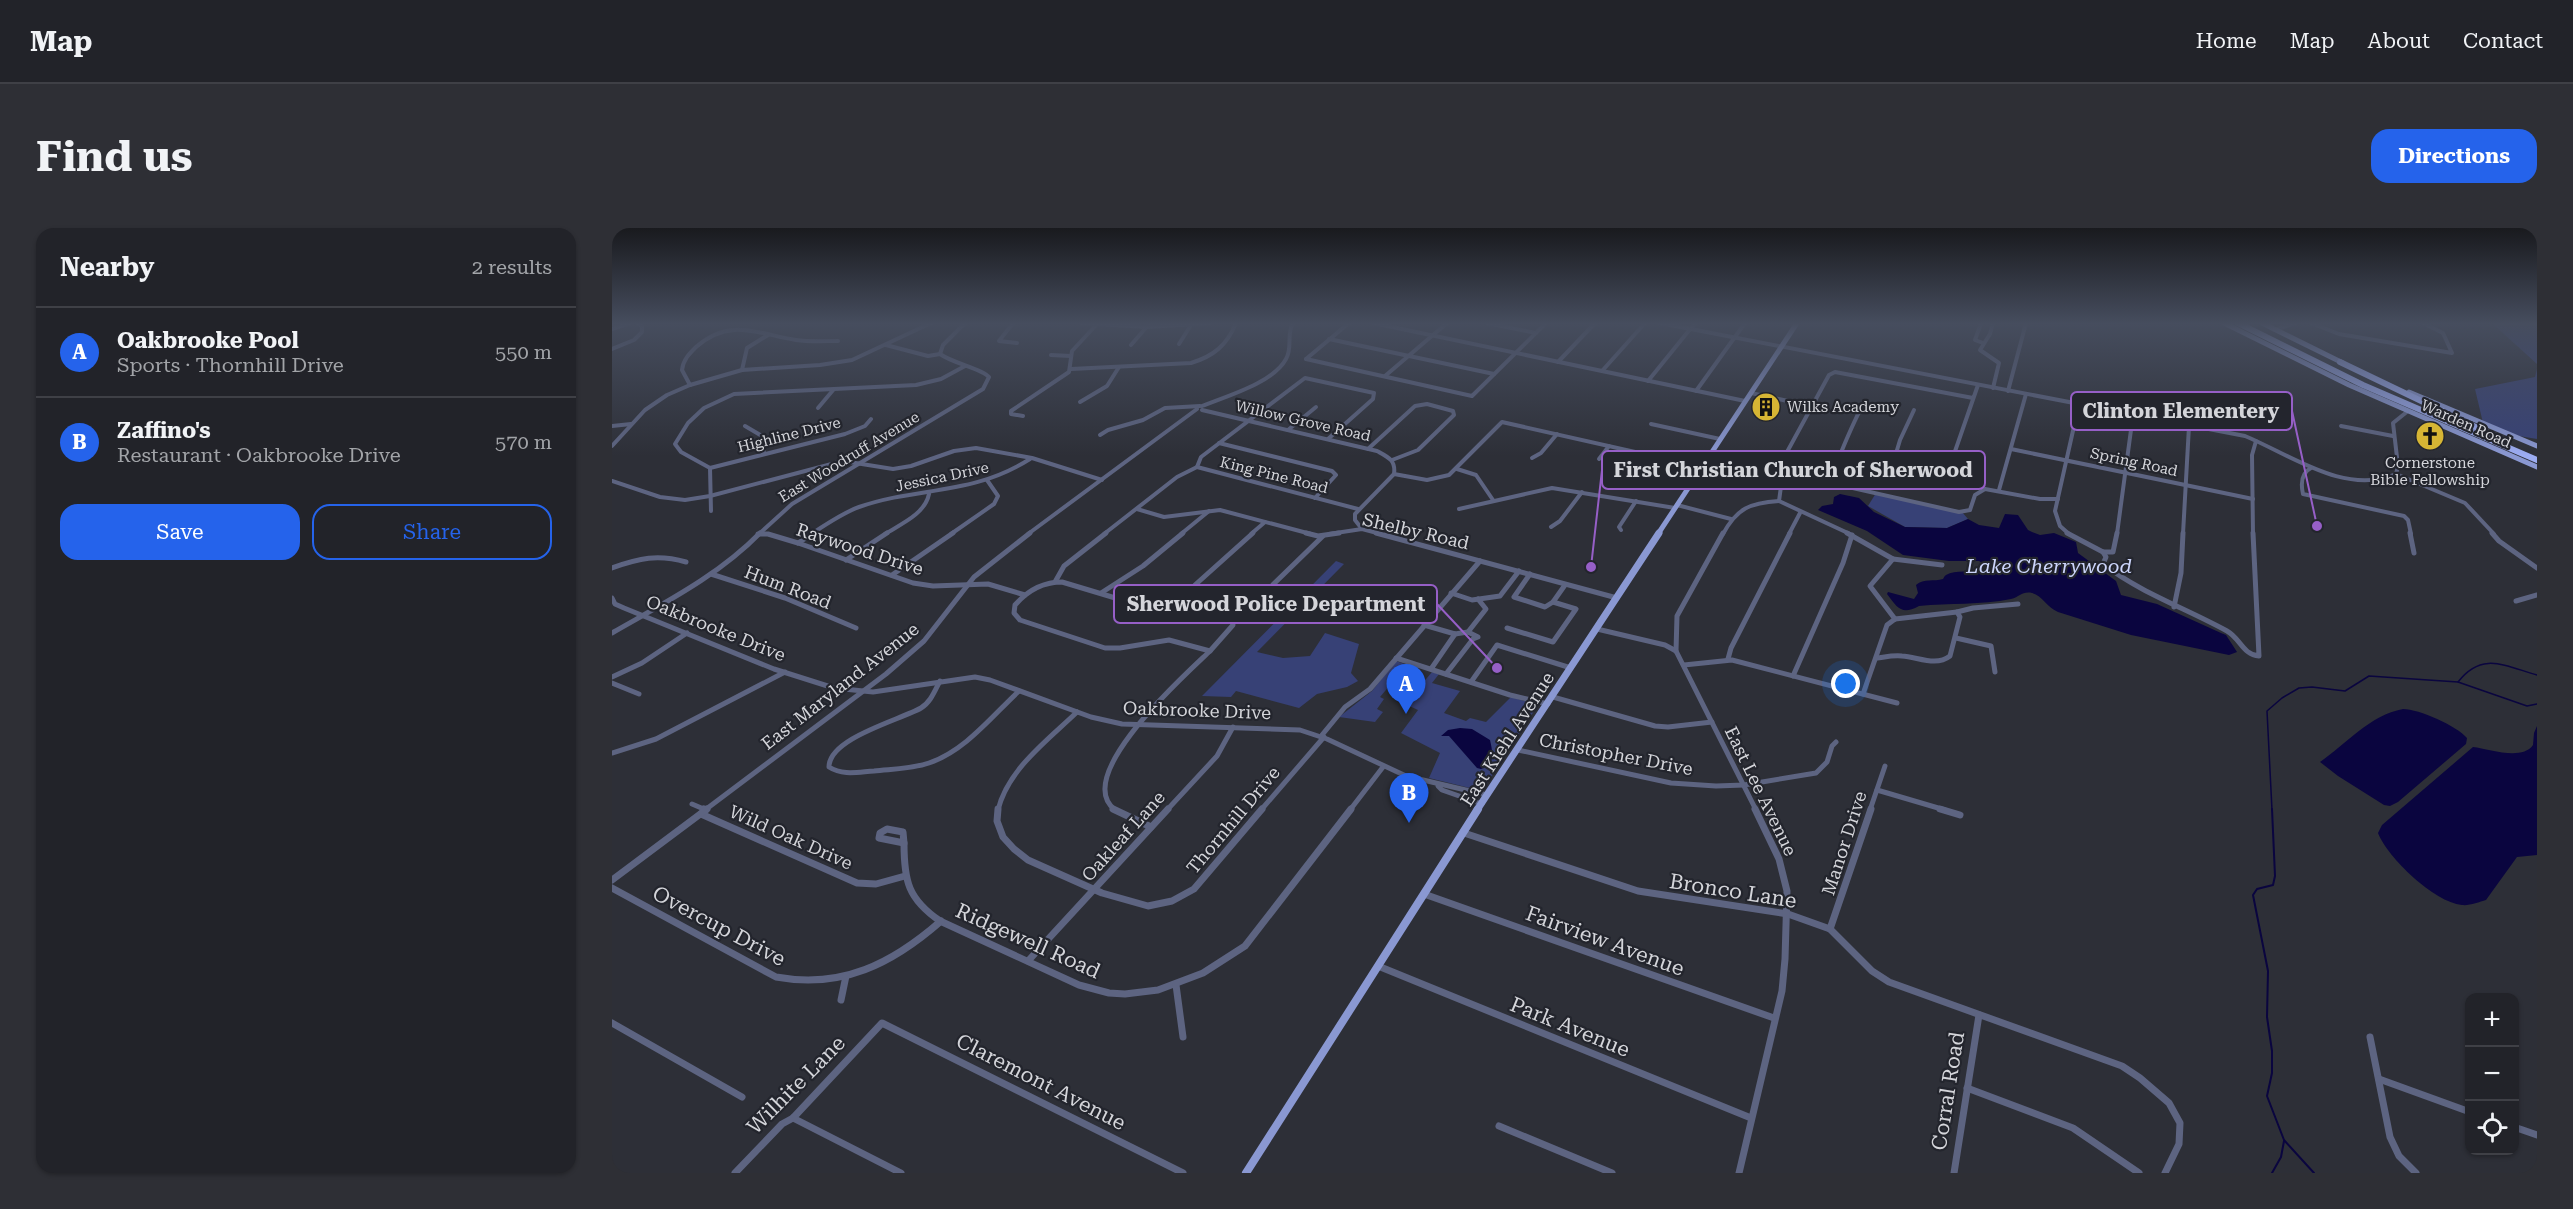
<!DOCTYPE html>
<meta charset="utf-8">
<style>
body{margin:0;font-family:"Roboto Serif",serif;background:#2e2f35;color:#f1f3f6}
.controls{position:absolute;right:18px;bottom:18px;display:grid;overflow:hidden;border-radius:12px;box-shadow:0 2px 4px #0004}
.controls button{width:54px;height:54px;display:grid;place-items:center;padding:0;border:0;border-bottom:2px solid #3f4046;background:#222329;color:#f1f3f6;font:30px sans-serif}
.you{position:absolute;left:1234px;top:456px;width:21px;height:21px;margin:-15px;border:4px solid #fff;border-radius:50%;background:#1a73e8;box-shadow:0 0 0 9px #1a73e833}
.badge{display:grid;place-items:center;width:39px;height:39px;border-radius:50%;background:#2563eb;color:#fff;font-size:20px;font-weight:700}
.pin{position:absolute;translate:-50% -50px;filter:drop-shadow(0 2px 3px #0008)}
.pin::after{content:'';position:absolute;top:32px;width:21px;height:18px;background:inherit;clip-path:polygon(0 0,100% 0,50% 100%)}
.list{margin:0;padding:0;list-style:none}
h2{display:flex;justify-content:space-between;align-items:center;height:78px;margin:0;padding:0 24px;font-size:26px}
h2 small{font-size:20px;font-weight:400;color:#a2a4a8}
.list li{display:grid;grid-template-columns:39px 1fr auto;gap:18px;align-items:center;box-sizing:border-box;height:90px;padding:0 24px;border-top:2px solid #3f4046}
.list b{display:block;font-size:22px;white-space:nowrap}
.list p{margin:0;font-size:20px;white-space:nowrap;color:#a2a4a8}
.list em{font-size:20px;font-style:normal;color:#a2a4a8}
.actions{display:flex;gap:12px;padding:18px 24px}
.actions a{flex:1;padding:14px 0;border:2px solid #2563eb;border-radius:18px;text-align:center;font-size:21px;color:#2563eb}
.actions .main{background:#2563eb;color:#fff}
.icon{flex:none;width:33px;height:33px;fill:none;stroke:currentColor;stroke-width:2;stroke-linecap:round;stroke-linejoin:round}
.map{position:relative;flex:none;width:1925px;height:945px;overflow:hidden;border-radius:18px}
header{display:flex;align-items:center;gap:36px;box-sizing:border-box;height:84px;padding:0 30px;background:#222329;border-bottom:2px solid #3f4046}
header strong{font-size:28px}
nav{display:flex;gap:33px;margin-inline-start:auto;font-size:21px}
.intro{display:flex;align-items:center;justify-content:space-between;box-sizing:border-box;height:144px;padding:0 36px}
h1{margin:0;font-size:42px}
.button{padding:15px 27px;border-radius:18px;background:#2563eb;color:#fff;font-size:21px;font-weight:700}
main{display:flex;gap:36px;padding:0 36px}
aside{flex:1;background:#222329;border-radius:18px;box-shadow:0 2px 4px #0004}
.map>svg:first-child{display:block}
.green{fill:#374176}
.water{fill:#0a053f}
.lines{fill:none;stroke-linecap:round;stroke-linejoin:round}
.stream-far1{stroke:#0a053f;stroke-width:1.5}
.stream{stroke:#0a053f;stroke-width:2}
.minor-far2{stroke:#5d6481;stroke-width:4}
.minor-far1{stroke:#5d6481;stroke-width:5}
.minor{stroke:#5d6481;stroke-width:7}
.major-far2{stroke:#8a98d2;stroke-width:5}
.major-far1{stroke:#8a98d2;stroke-width:7}
.major{stroke:#8a98d2;stroke-width:8}
.highway{stroke:#9cacf2;stroke-width:6}
.labels{text-anchor:middle;dominant-baseline:central;stroke-width:4.5;stroke-linejoin:round;paint-order:stroke}
.far-poi-label{font-size:15px;fill:#d4d5da;stroke:#23252d;text-anchor:start}
.far-street-label{font-size:15px;fill:#d4d5da;stroke:#23252d}
.street-label{font-size:18px;fill:#d4d5da;stroke:#23252d}
.water-label{font-size:20px;font-style:italic;fill:#ccd5fb;stroke:#23252d}
.near-street-label{font-size:21px;fill:#d4d5da;stroke:#23252d}
.leader{fill:none;stroke:#965fc7;stroke-width:2}
.callout-dot{fill:#965fc7;stroke:#23252d;stroke-width:2}
.callout{fill:#23252d;stroke:#965fc7;stroke-width:2}
.callout-label{font-size:20px;text-anchor:middle;font-weight:bold;fill:#d4d5da}
</style>
<header>
<strong>Map</strong>
<nav><a>Home</a><a>Map</a><a>About</a><a>Contact</a></nav>
</header>
<div class="intro"><h1>Find us</h1><a class="button">Directions</a></div>
<main>
<aside>
<h2>Nearby<small>2 results</small></h2>
<ul class="list">
<li><span class="badge">A</span><div><b>Oakbrooke Pool</b><p>Sports · Thornhill Drive</p></div><em>550 m</em></li>
<li><span class="badge">B</span><div><b>Zaffino's</b><p>Restaurant · Oakbrooke Drive</p></div><em>570 m</em></li>
</ul>
<div class="actions"><a class="main">Save</a><a>Share</a></div>
</aside>
<div class="map">
<svg width="1925" height="945" viewBox="0 0 1925 945">
<rect width="100%" height="100%" fill="#2d2f37"/>
<g class="green">
<path d="M1881,95h44v41l-44,-40z"/>
<path d="M1925,141v70l-18,-3 -36,-13 -8,-34 60,-12z"/>
<path d="M1264,265l86,19 6,7 -21,9 -42,-1 -37,-21z"/>
<path d="M724,333l8,3 -87,88 26,6 27,-2 15,-23 34,11 -8,29 7,8 -11,6 -30,7 -18,14 -63,-17 -5,6 -29,-1z"/>
<path d="M784,433l11,4 -27,32 4,2 -7,10 6,3 -8,10 -36,-5 33,-26z"/>
<path d="M820,444l7,2 -7,9 28,8 -16,22 22,8 4,-3 16,4 25,-25 27,8 -56,86 -53,-13 11,-25 -39,-20 17,-23 -13,-6z"/>
</g>
<g class="water">
<path d="M1228,266l19,4 15,14 31,15 42,1 21,-9 11,6 20,3 6,-14 13,1 10,15 4,2 8,3 14,-2 22,9 2,11 38,28 5,14 36,9 64,29 5,2 11,17 -8,3 -98,-20 -73,-23c-12,-5 -15,-16 -26,-19 -10,-2 -12,4 -21,6 -30,6 -62,4 -92,7 -17,9 -21,3 -32,-12l1,-2 26,7 4,-6 -2,-8c8,-7 18,-3 27,-6 1,-1 1,-3 3,-4 11,-6 31,-3 42,0l-1,-4 5,-2 -13,-8h-30l-46,-6 -36,-24 -49,-21 4,-4 11,-2 1,-7z"/>
<path d="M1791,481c16,0 54,17 64,29l-1,6 -68,58 -8,4 -6,-1 -46,-29 -18,-14c26,-18 50,-47 83,-53z"/>
<path d="M1925,498v129l-20,2 -31,43c-7,2 -17,6 -24,5 -28,-3 -74,-47 -84,-72l4,-8 91,-78c16,2 49,14 60,-2l1,-12z"/>
<path d="M848,500l12,1 18,11c3,13 5,24 -9,29l-4,-1 -28,-32h-8l7,-6z"/>
</g>
<g class="lines">
<g class="stream-far1">
<path d="M1846,454l69,24 10,-2"/>
<path d="M1660,582l-5,-99 15,-13 17,-10 13,-1 33,4 24,-15 89,6c24,-31 47,-16 79,-7"/>
</g>
<g class="stream">
<path d="M1660,581l3,67 -2,9 -16,4 -4,6 15,76 -1,46 5,34v22l-5,23 17,44 30,33"/>
<path d="M1660,945l9,-16 3,-16"/>
</g>
<g class="minor-far2">
<path d="M401,95l-14,18 18,2"/>
<path d="M469,95l66,4 63,-4"/>
<path d="M761,95l372,78"/>
<path d="M875,95l49,10"/>
<path d="M1048,95l585,113c46,19 100,60 151,38l2,-8 -5,-43 15,-12"/>
<path d="M1369,95l-6,17 8,3"/>
<path d="M1381,95l-3,11 -10,16 19,13 -6,25"/>
<path d="M1699,95l28,11 113,19 -9,-20 -20,-10"/>
<path d="M0,101l18,-6"/>
<path d="M1662,102l22,-7"/>
<path d="M717,111l165,35"/>
<path d="M567,116l12,-19"/>
<path d="M274,117l42,11 12,-2"/>
<path d="M519,117l19,-22"/>
<path d="M0,121l22,-9 8,-8v-6l-5,-3"/>
<path d="M439,127l20,1"/>
<path d="M694,131l166,37 74,-73"/>
<path d="M694,131l43,-36"/>
<path d="M946,134l37,-39"/>
<path d="M459,141l120,-6c23,-7 36,-18 45,-40"/>
<path d="M130,142l5,-22 21,-13"/>
<path d="M990,143l43,-48"/>
<path d="M773,148l62,-53"/>
<path d="M1036,153l47,-58"/>
<path d="M78,157l-8,-15c1,-10 7,-16 14,-23 34,-30 62,-13 100,-7 14,2 28,1 42,1"/>
<path d="M1084,163l49,-68"/>
<path d="M1396,163l18,-68"/>
<path d="M1139,165l60,13"/>
<path d="M1361,170l-138,-26 -6,3 -42,77 9,5 136,30 12,-4 34,-98"/>
<path d="M468,174l27,-16 12,-19"/>
<path d="M590,178c25,-10 71,-23 84,-47 7,-12 0,-24 7,-36"/>
<path d="M206,180l16,-19"/>
<path d="M590,182l175,41c11,6 19,9 17,23l-39,40v6l7,9"/>
<path d="M411,188l-12,-2v-3l58,-39 3,-21 26,-28"/>
<path d="M1039,196l69,15"/>
<path d="M0,198l19,-2"/>
<path d="M133,198l17,10 2,18"/>
<path d="M1729,198l52,10"/>
<path d="M676,202l28,-23"/>
<path d="M488,207l8,-5 35,-10 22,-12 35,-2"/>
<path d="M716,211l45,-40 1,-6 -69,-15 -104,79 -4,10 161,42"/>
<path d="M607,215l113,28 4,4 -21,23"/>
<path d="M0,218l33,-36 22,-15 23,-10 52,-15 78,-5 32,-5 79,-37"/>
<path d="M756,221l47,-43 12,-2 26,7 1,4 -36,35 -26,10"/>
<path d="M1399,221l242,50"/>
<path d="M1098,228l249,56 11,-2 5,-15 10,-6 55,10h18"/>
<path d="M1048,229l-9,12 1,3h9l9,-12"/>
<path d="M920,230l9,-5 16,-19"/>
<path d="M987,231l10,-13"/>
<path d="M98,240l135,-34 20,-8 6,-7"/>
<path d="M1699,240c-10,5 -10,17 -8,26l101,22 4,4 3,14"/>
<path d="M845,241l19,6 17,25"/>
<path d="M1171,244l-4,29 71,33"/>
<path d="M782,246l33,6 22,-5 53,-53 200,45"/>
<path d="M1784,246l69,29 29,31"/>
<path d="M1277,249l11,-37 14,-30"/>
<path d="M0,253l48,16 25,3 25,-4 133,-35 50,8 18,-3 43,-15 22,-3 56,10 70,22"/>
<path d="M1216,254c13,-27 22,-55 37,-81"/>
<path d="M1387,262l27,-96"/>
<path d="M1065,277l54,14"/>
<path d="M525,281l27,8 56,-7 91,24"/>
<path d="M847,281l93,-21 123,20"/>
<path d="M99,283l-1,-43 -29,-16 -6,-8 13,-21 16,-15 30,-14 182,-9 25,-6 24,-13"/>
<path d="M939,299l9,-6 22,-29"/>
<path d="M1009,302l-2,-3 17,-26"/>
<path d="M146,306h11"/>
<path d="M147,306l33,-30 191,-115 6,-12c-8,-9 -35,-13 -49,-23l3,-9 22,-22"/>
<path d="M199,306c16,-10 31,-21 48,-27 61,-21 112,-11 171,-48"/>
<path d="M273,306c16,-10 40,-20 44,-40"/>
<path d="M339,306l43,-30 4,-8 -11,-16"/>
<path d="M416,306l169,-125"/>
<path d="M492,306l73,-57 20,-10"/>
<path d="M569,306l28,-23"/>
<path d="M639,306l14,-12"/>
<path d="M717,306l33,-5 19,5"/>
<path d="M1111,306c14,-26 27,-31 56,-33"/>
<path d="M1177,306l11,-21"/>
<path d="M1457,306l-9,-8 -5,-15 24,-107"/>
<path d="M1505,306l16,-119"/>
<path d="M1571,306l6,-108"/>
<path d="M1641,306l-1,-79 4,-14"/>
</g>
<g class="minor-far1">
<path d="M694,305l12,3 21,-3"/>
<path d="M764,305l241,65"/>
<path d="M1235,305l46,26 -23,27 25,33"/>
<path d="M1455,305l36,19 3,5 -3,7c38,29 82,44 124,67 13,7 16,24 32,25l-6,-123"/>
<path d="M1798,305l4,20"/>
<path d="M1880,305l7,8 38,27"/>
<path d="M146,306h10l30,9 115,40 20,3 55,-2 37,11"/>
<path d="M186,315l16,-10"/>
<path d="M1491,324h10l4,-19"/>
<path d="M1281,331l49,6"/>
<path d="M234,332l41,-27"/>
<path d="M0,340c27,-10 46,-14 74,-6"/>
<path d="M99,346l74,24 71,30"/>
<path d="M918,346l-16,23 31,10 8,-5 12,-17"/>
<path d="M280,347l61,-42"/>
<path d="M443,354l9,-16 42,-33"/>
<path d="M450,354l60,18 83,5 26,11 2,9 -23,26 -41,-11 -49,8h-15l-85,-28 -6,-7 1,-8c13,-15 28,-23 47,-23z"/>
<path d="M489,365l42,-27 40,-33"/>
<path d="M839,365l21,7 28,-4 19,-25"/>
<path d="M0,370l3,6 9,4 150,61 60,19 39,4 102,-15 15,3 101,37 31,7 178,6 27,9 79,37 81,19"/>
<path d="M1904,373l21,-6"/>
<path d="M572,374l11,-17 58,-52"/>
<path d="M1562,379l7,-34 2,-40"/>
<path d="M1345,384l16,-4 45,-4"/>
<path d="M619,388l17,-7 75,-73"/>
<path d="M812,397l31,9 13,-2"/>
<path d="M895,400l46,14 23,-33 -23,-7"/>
<path d="M985,401l68,16 11,6 80,159"/>
<path d="M0,405c52,-30 106,-57 148,-100"/>
<path d="M1344,410l35,8 4,26"/>
<path d="M1064,423l1,-35 46,-83"/>
<path d="M784,430l114,37 38,9"/>
<path d="M1265,430c8,-1 16,-3 25,-2 16,1 34,11 48,0l10,-39 -3,-5 -62,7"/>
<path d="M1116,431l3,-11 59,-115"/>
<path d="M1072,437l48,-5 165,43"/>
<path d="M819,441l24,-35"/>
<path d="M834,446l27,-35 5,-2 -10,-5 18,-23 -8,-10"/>
<path d="M1181,448l50,-113 9,-28"/>
<path d="M0,449l30,-14 45,-30"/>
<path d="M328,453c-5,9 -9,21 -19,27 -21,12 -92,30 -92,59 14,9 29,5 45,4 18,-2 38,-2 55,-8 36,-12 63,-47 90,-72"/>
<path d="M859,454l26,-37 74,23"/>
<path d="M0,455l27,11"/>
<path d="M1251,466l24,-69 8,-6"/>
<path d="M941,469l102,29 13,1 44,-5"/>
<path d="M710,507l23,-28 25,-18 110,-128"/>
<path d="M906,522l153,33 45,3 28,-1 72,-12 11,-11 5,-16 4,-4"/>
<path d="M0,525l44,-14 129,-67"/>
<path d="M826,558l4,4 40,14"/>
<path d="M1265,562l68,20"/>
<path d="M80,576l14,6"/>
<path d="M93,582l181,-136 38,-33 50,-64 56,-44"/>
<path d="M386,582c10,-41 50,-70 79,-98"/>
<path d="M503,582c-44,-34 70,-135 95,-159"/>
<path d="M555,582l50,-54 16,-29"/>
<path d="M649,582l63,-73"/>
<path d="M738,582l33,-43"/>
<path d="M1258,582l15,-44"/>
</g>
<g class="minor">
<path d="M92,581l2,1"/>
<path d="M386,581l-1,12 6,16 11,12 14,11 74,33 46,13 24,-5 22,-12 68,-80"/>
<path d="M501,581l38,18"/>
<path d="M1328,581l20,6"/>
<path d="M89,586l156,69 19,1 29,-8"/>
<path d="M275,601l16,3 1,11 -25,-5 1,-5z"/>
<path d="M852,605l174,58 150,23 42,15 42,42 17,11 233,84 18,12 29,25 11,20 -1,21 -14,29"/>
<path d="M292,615c0,38 4,56 36,78l139,64 30,8 16,1 33,-4 45,-17 42,-27 106,-137"/>
<path d="M0,652l95,-71"/>
<path d="M0,660l164,89c66,12 116,-13 165,-56"/>
<path d="M812,666l350,124"/>
<path d="M1218,701l41,-120"/>
<path d="M416,733l140,-152"/>
<path d="M766,738l373,152"/>
<path d="M564,757l7,52"/>
<path d="M229,772l5,-24"/>
<path d="M0,795l130,74"/>
<path d="M1758,809l20,100 9,19 17,17"/>
<path d="M1767,851l91,33"/>
<path d="M1355,860l106,40 66,45"/>
<path d="M181,890l108,55"/>
<path d="M887,898l113,47"/>
<path d="M1902,899l23,8"/>
<path d="M123,945l47,-49 11,-6 89,-95 301,150"/>
<path d="M1127,945l43,-182 3,-32 2,-68 -8,-32 -24,-50"/>
<path d="M1342,945l25,-158"/>
</g>
<g class="major-far2">
<path d="M1612,95l125,62 188,82"/>
<path d="M1650,95l81,40"/>
<path d="M1797,164l128,54"/>
<path d="M1046,306l139,-211"/>
</g>
<path class="major-far1" d="M865,582l182,-277"/>
<path class="major" d="M634,945l232,-364"/>
<g class="highway">
<path d="M1626,95l125,62 174,75"/>
<path d="M1728,134l148,71"/>
</g>
</g>
<linearGradient id="sky" x2="0" y2="1"><stop stop-color="#191a1e"/><stop offset="0.42" stop-color="#464d5e"/><stop offset="1" stop-color="#464d5e" stop-opacity="0"/></linearGradient>
<rect width="1925" height="228" fill="url(#sky)"/>
<defs>
<g id="building-disc" transform="scale(1.5)"><circle r="9.5" fill="#d6b534" stroke="#23252d"/><path d="M-4-6H4V6H1V3H-1V6H-4ZM-2.5-4.3h1.7v1.8h-1.7ZM.8-4.3h1.7v1.8H.8ZM-2.5-1h1.7V.8h-1.7ZM.8-1h1.7V.8H.8Z" fill="#111"/></g>
<g id="church-disc" transform="scale(1.5)"><circle r="9.5" fill="#d6b534" stroke="#23252d"/><path d="M-1.2-6h2.4v3.5h3.3v2.4h-3.3V6h-2.4V-.1h-3.3v-2.4h3.3Z" fill="#111"/></g>
</defs>
<g fill-rule="evenodd">
<use href="#building-disc" x="1154" y="179"/>
<use href="#church-disc" x="1818" y="208"/>
</g>
<g class="labels">
<g class="far-poi-label">
<text x="1175" y="179">Wilks Academy</text>
<text x="1818" y="235" text-anchor="middle">Cornerstone<tspan x="1818" dy="17">Bible Fellowship</tspan></text>
</g>
<g class="far-street-label">
<text transform="translate(691 193) rotate(13)">Willow Grove Road</text>
<text transform="translate(1854 196) rotate(24)">Warden Road</text>
<text transform="translate(177 207) rotate(-14)">Highline Drive</text>
<text transform="translate(237 229) rotate(-31)">East Woodruff Avenue</text>
<text transform="translate(1522 234) rotate(12)">Spring Road</text>
<text transform="translate(662 247) rotate(14)">King Pine Road</text>
<text transform="translate(330 249) rotate(-12)">Jessica Drive</text>
</g>
<g class="street-label">
<text transform="translate(804 303) rotate(13)">Shelby Road</text>
<text transform="translate(248 321) rotate(18)">Raywood Drive</text>
<text transform="translate(176 359) rotate(21)">Hum Road</text>
<text transform="translate(104 400) rotate(22)">Oakbrooke Drive</text>
<text transform="translate(228 458) rotate(-38)">East Maryland Avenue</text>
<text transform="translate(585 482) rotate(2)">Oakbrooke Drive</text>
<text transform="translate(895 511) rotate(-57)">East Kiehl Avenue</text>
<text transform="translate(1004 526) rotate(11)">Christopher Drive</text>
<text transform="translate(1149 563) rotate(64)">East Lee Avenue</text>
<text transform="translate(621 592) rotate(-50)">Thornhill Drive</text>
<text transform="translate(511 608) rotate(-48)">Oakleaf Lane</text>
<text transform="translate(179 609) rotate(24)">Wild Oak Drive</text>
<text transform="translate(1232 615) rotate(-72)">Manor Drive</text>
</g>
<g class="water-label">
<text x="1437" y="338">Lake Cherrywood</text>
</g>
<g class="near-street-label">
<text transform="translate(1121 663) rotate(9)">Bronco Lane</text>
<text transform="translate(107 698) rotate(28)">Overcup Drive</text>
<text transform="translate(416 713) rotate(24)">Ridgewell Road</text>
<text transform="translate(993 713) rotate(20)">Fairview Avenue</text>
<text transform="translate(958 799) rotate(22)">Park Avenue</text>
<text transform="translate(429 854) rotate(27)">Claremont Avenue</text>
<text transform="translate(184 857) rotate(-45)">Wilhite Lane</text>
<text transform="translate(1336 863) rotate(-81)">Corral Road</text>
</g>
</g>
<path class="leader" d="M1705 298L1680 183M979 339L990 242M885 440L825 376"/>
<g class="callout-dot">
<circle cx="1705" cy="298" r="6"/>
<circle cx="979" cy="339" r="6"/>
<circle cx="885" cy="440" r="6"/>
</g>
<g class="callout">
<rect x="1459" y="164" width="221" height="38" rx="6"/>
<rect x="990" y="223" width="383" height="38" rx="6"/>
<rect x="502" y="357" width="323" height="38" rx="6"/>
</g>
<g class="callout-label">
<text x="1569" y="190">Clinton Elementery</text>
<text x="1181" y="249">First Christian Church of Sherwood</text>
<text x="664" y="383">Sherwood Police Department</text>
</g>
</svg>
<div class="controls">
<button>+</button>
<button>−</button>
<button><svg class="icon" aria-label="locate" viewBox="0 0 24 24"><circle cx="12" cy="12" r="6"/><path d="M12 2v4M12 18v4M2 12h4M18 12h4"/></svg></button>
</div>
<div class="you"></div>
<div class="pin badge" style="left:794px;top:486px">A</div>
<div class="pin badge" style="left:797px;top:595px">B</div>
</div>
</main>
